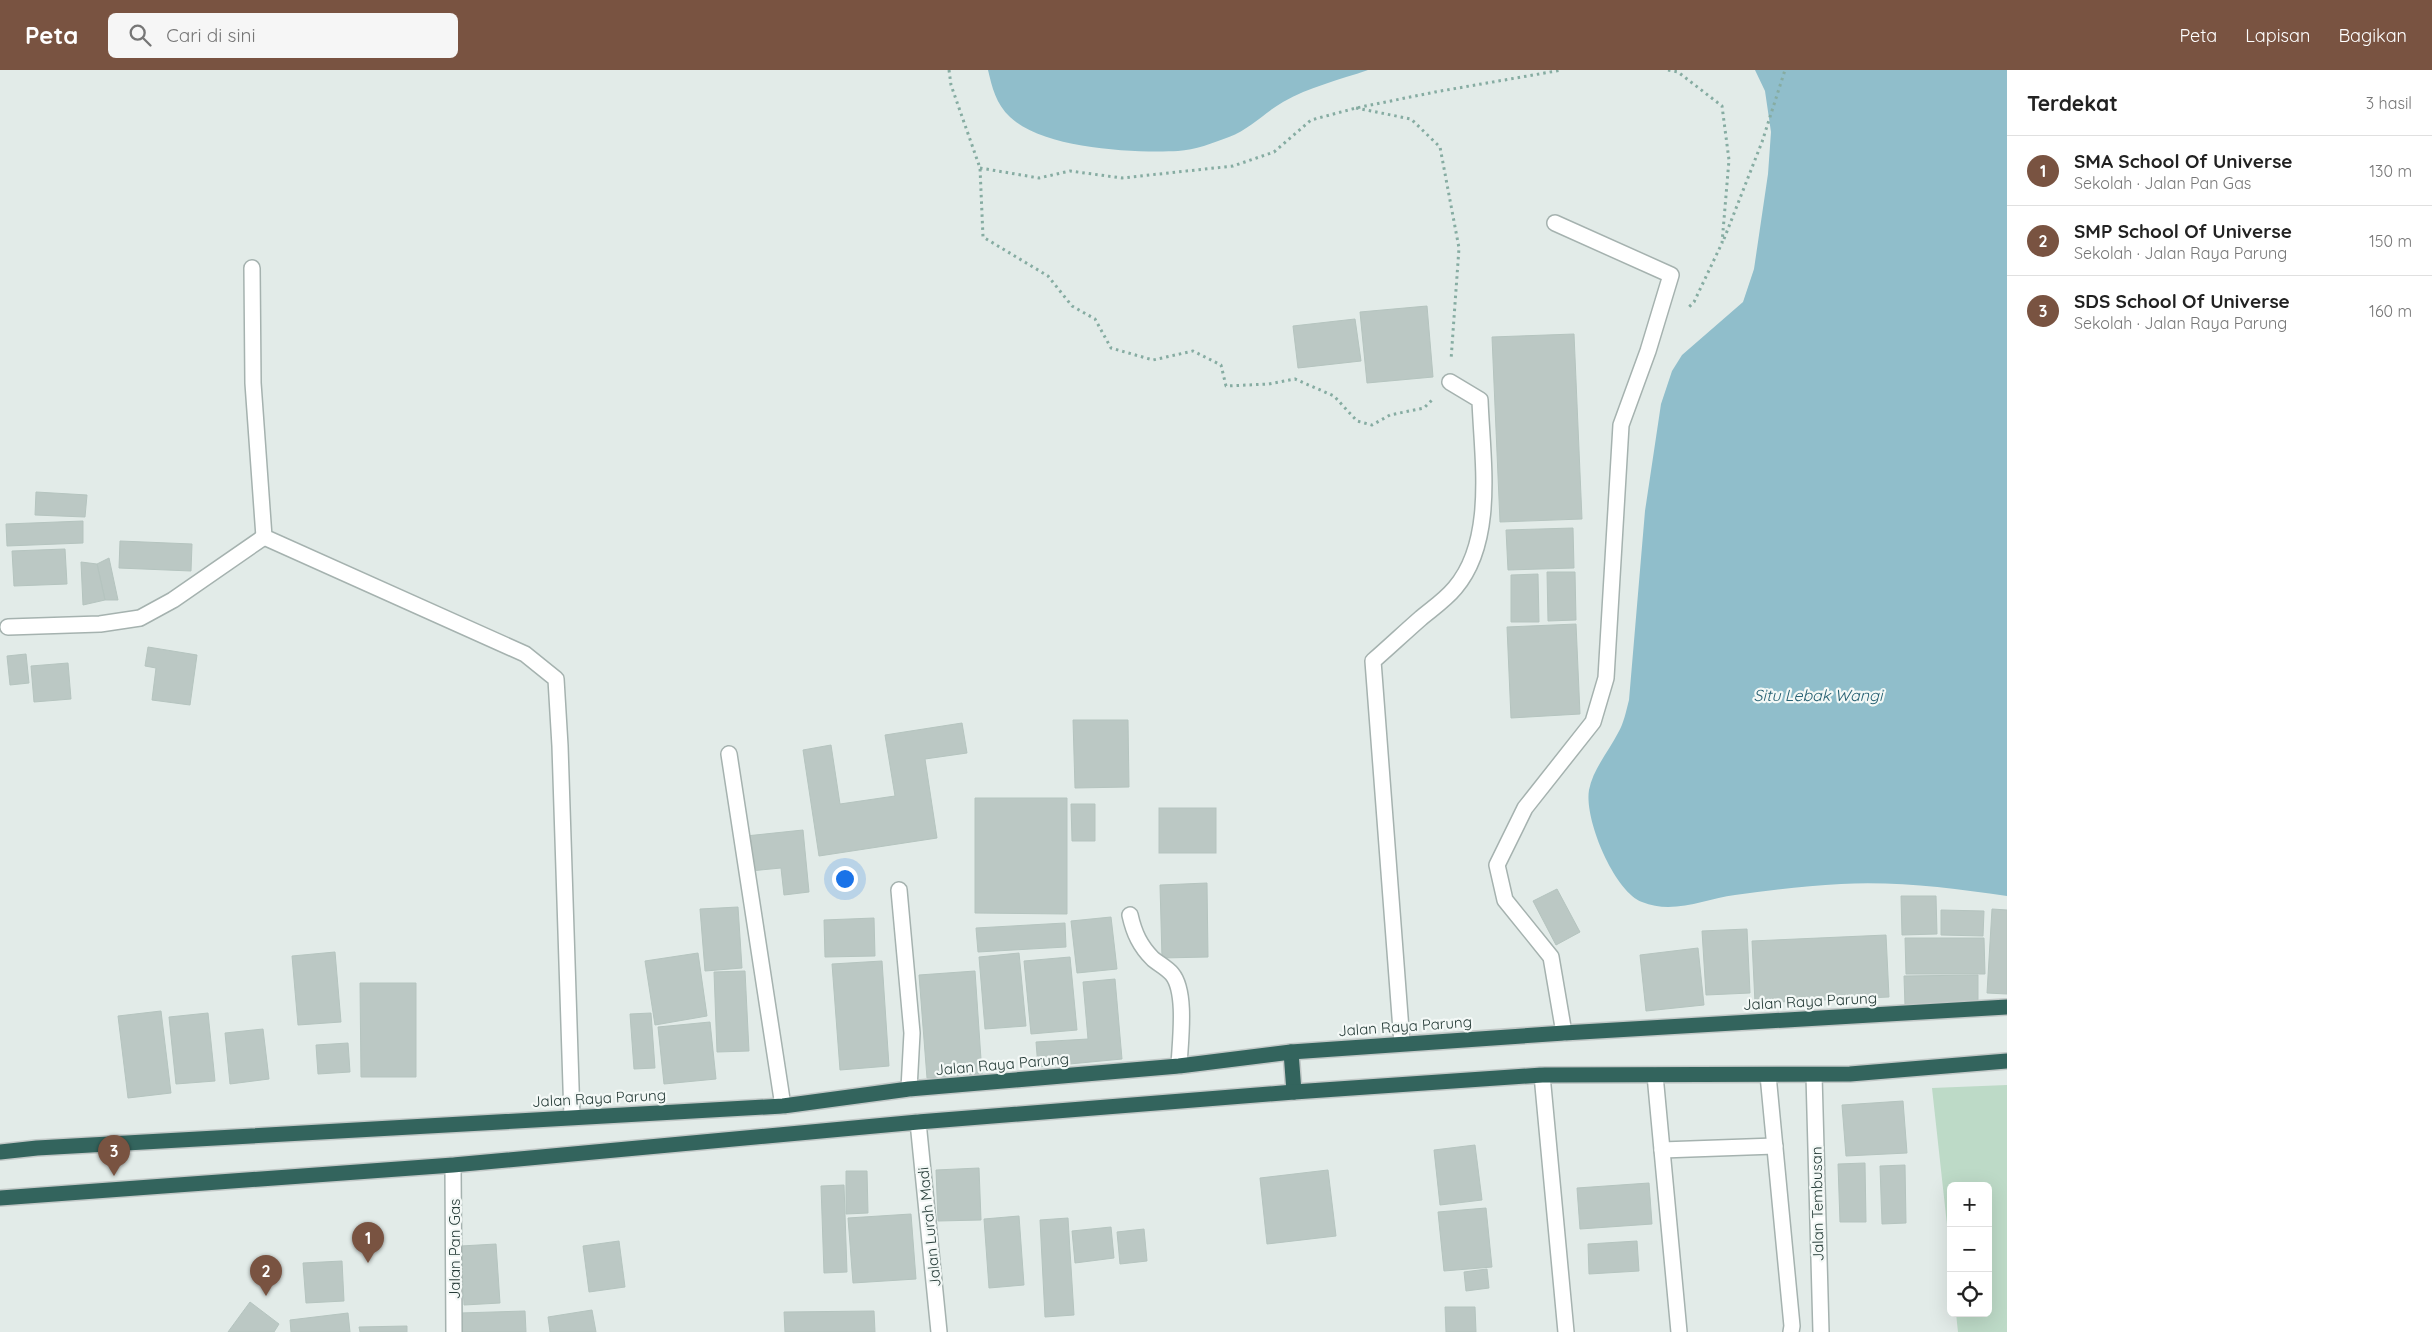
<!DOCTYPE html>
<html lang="id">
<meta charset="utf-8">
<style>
body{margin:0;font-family:Quicksand,sans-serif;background:#f6f6f6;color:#222}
.controls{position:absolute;right:15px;bottom:15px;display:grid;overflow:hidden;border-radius:8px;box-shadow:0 5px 20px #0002}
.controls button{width:45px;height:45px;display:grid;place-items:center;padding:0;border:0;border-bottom:1px solid #e0e0e0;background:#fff;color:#222;font:25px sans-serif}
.you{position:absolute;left:844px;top:808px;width:18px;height:18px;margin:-12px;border:4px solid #fff;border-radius:50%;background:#1a73e8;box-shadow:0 0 0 8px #1a73e833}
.badge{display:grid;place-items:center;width:32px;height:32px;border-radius:50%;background:#795341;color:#fff;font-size:16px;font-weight:700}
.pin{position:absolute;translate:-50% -41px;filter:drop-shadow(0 1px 2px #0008)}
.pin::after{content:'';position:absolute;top:26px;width:18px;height:15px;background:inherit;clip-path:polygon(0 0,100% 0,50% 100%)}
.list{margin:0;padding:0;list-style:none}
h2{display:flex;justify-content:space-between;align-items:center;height:65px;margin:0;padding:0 20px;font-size:21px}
h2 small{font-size:16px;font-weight:400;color:#767676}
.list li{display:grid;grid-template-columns:32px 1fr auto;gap:15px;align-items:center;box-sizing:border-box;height:70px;padding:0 20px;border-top:1px solid #e0e0e0}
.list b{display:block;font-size:19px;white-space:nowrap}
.list p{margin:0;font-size:16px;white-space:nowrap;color:#767676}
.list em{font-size:16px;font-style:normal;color:#767676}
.icon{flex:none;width:28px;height:28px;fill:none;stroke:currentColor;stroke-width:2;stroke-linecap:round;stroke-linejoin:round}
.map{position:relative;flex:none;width:2007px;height:1262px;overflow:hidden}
header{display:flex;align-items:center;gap:30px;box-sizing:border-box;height:70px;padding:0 25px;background:#795341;color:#fff}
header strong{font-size:24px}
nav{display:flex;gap:28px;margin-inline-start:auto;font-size:18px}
.search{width:350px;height:45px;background:#f6f6f6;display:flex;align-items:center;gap:12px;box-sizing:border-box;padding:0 18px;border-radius:8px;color:#767676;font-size:19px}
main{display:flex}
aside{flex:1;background:#fff}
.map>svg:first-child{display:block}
.green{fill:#bddac7}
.water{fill:#90becb}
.building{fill:#bbc8c4;stroke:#b5c4bf}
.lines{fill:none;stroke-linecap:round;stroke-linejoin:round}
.minor-casing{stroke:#a5b2af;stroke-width:18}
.highway-casing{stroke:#c2c8c7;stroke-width:18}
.path{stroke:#86aca2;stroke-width:3;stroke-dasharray:2.5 4;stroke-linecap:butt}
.minor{stroke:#fff;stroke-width:15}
.highway{stroke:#33645d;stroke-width:15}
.labels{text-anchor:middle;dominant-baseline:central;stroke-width:4.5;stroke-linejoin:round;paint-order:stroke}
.street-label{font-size:15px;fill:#243a36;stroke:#f3f8f6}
.water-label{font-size:16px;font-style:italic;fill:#245f71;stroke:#f3f8f6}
</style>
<header>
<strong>Peta</strong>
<div class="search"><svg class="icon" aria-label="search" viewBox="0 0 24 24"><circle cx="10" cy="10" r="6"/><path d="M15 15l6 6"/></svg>Cari di sini</div>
<nav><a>Peta</a><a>Lapisan</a><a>Bagikan</a></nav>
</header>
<main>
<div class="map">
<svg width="2007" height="1262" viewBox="0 0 2007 1262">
<rect width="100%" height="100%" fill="#e2ebe8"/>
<path class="green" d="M2007,1015v247h-49l-2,-19h32v-127h-37v75l-19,-173z"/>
<g class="water">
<path d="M988,0h380c-29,10 -59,17 -85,32 -19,11 -33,27 -54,35 -16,6 -34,13 -51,14 -46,2 -134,-2 -168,-34 -14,-13 -18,-30 -22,-47z"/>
<path d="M1755,0h252v826c-55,-8 -111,-15 -166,-12 -35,2 -71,6 -106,11 -30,4 -62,20 -93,7 -28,-11 -58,-83 -53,-112 4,-21 20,-39 29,-57 6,-10 8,-22 11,-33l16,-189 16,-107 11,-33 10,-16 61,-53 11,-33 14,-95 3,-42 -6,-41z"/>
</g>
<g class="building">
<path d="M1427,236l6,71 -66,6 -7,-71z"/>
<path d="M1355,249l6,42 -63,7 -5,-42z"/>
<path d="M1574,264l8,185 -82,3 -8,-185z"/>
<path d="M36,422l51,3 -2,22 -50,-2z"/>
<path d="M83,451v22l-76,3 -1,-22z"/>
<path d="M1573,458l1,40 -66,2 -2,-40z"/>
<path d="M120,471l72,3 -1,27 -72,-3z"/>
<path d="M65,479l2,35 -53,2 -2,-35z"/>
<path d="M109,488l9,42h-13l-8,-36z"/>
<path d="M81,492l16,2 8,36 -22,5z"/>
<path d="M1547,502h28l1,48 -28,1z"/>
<path d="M1538,504l1,48h-28v-47z"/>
<path d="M1576,554l4,90 -69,4 -4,-91z"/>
<path d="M148,577l49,8 -7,50 -38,-5 4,-32 -11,-2z"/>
<path d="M26,584l3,29 -19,2 -3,-29z"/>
<path d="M68,593l3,36 -37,3 -3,-36z"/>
<path d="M1073,650h55l1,67 -54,1z"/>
<path d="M962,653l5,30 -42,6 12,79 -118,18 -16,-106 28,-5 9,59 55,-8 -10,-61z"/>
<path d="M975,728h92v116l-92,-1z"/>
<path d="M1071,734h24v37h-23z"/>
<rect x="1159" y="738" width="57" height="45"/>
<path d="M803,760l6,62 -25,3 -3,-27 -31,3 -4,-35z"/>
<path d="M1207,813l1,74 -46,1 -2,-73z"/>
<path d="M1557,819l23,43 -24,13 -23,-44z"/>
<path d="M1901,826h35l1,38 -35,1z"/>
<path d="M738,837l4,61 -37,3 -5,-62z"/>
<path d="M1992,839l15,1v84l-20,-1z"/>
<path d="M1941,840l43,1 -1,25 -42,-1z"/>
<path d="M1111,847l6,52 -40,4 -6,-52z"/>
<path d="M874,848l1,38 -50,1 -1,-37z"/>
<path d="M1065,853l1,24 -88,5 -2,-24z"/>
<path d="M1747,859l3,64 -44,2 -4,-64z"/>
<path d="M1886,865l3,62 -134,6 -3,-62z"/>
<path d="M1905,868h79l1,36h-79z"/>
<path d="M1698,878l6,57 -58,6 -6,-56z"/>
<path d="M335,882l6,70 -43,3 -6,-69z"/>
<path d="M698,883l9,63 -52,9 -10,-64z"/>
<path d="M1019,883l7,73 -41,3 -6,-72z"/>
<path d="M1070,887l7,73 -46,4 -7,-73z"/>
<path d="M882,891l7,105 -49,4 -8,-106z"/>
<path d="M745,901l4,80 -32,1 -3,-80z"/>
<path d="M975,901l7,103 -55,4 -8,-103z"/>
<path d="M1978,905v30l-73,1 -1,-30z"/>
<path d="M1115,909l7,80 -84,8 -2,-25 52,-3 -5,-57z"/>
<path d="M360,913h56v94h-55z"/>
<path d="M161,941l10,82 -43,5 -10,-82z"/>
<path d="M208,943l7,68 -39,3 -7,-67z"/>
<path d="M651,943l4,55 -21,1 -4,-55z"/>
<path d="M710,952l6,57 -52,5 -6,-57z"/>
<path d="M263,959l6,50 -39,5 -5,-51z"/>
<path d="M348,973l2,29 -32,2 -2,-29z"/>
<path d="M1903,1031l4,52 -61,3 -4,-51z"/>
<path d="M1475,1075l7,55 -42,5 -6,-55z"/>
<path d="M1865,1093l1,59h-26l-2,-58z"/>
<path d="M1905,1095l1,58 -24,1 -2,-58z"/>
<path d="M979,1098l2,52 -43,1 -2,-51z"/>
<path d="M1328,1100l8,66 -69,8 -7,-66z"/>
<path d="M846,1101h21l1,42 -22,1z"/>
<path d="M1649,1113l3,41 -72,5 -3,-41z"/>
<path d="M844,1115l3,87 -23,1 -3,-87z"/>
<path d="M1486,1138l6,59 -48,4 -6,-59z"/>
<path d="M911,1144l5,65 -63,4 -5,-65z"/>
<path d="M1019,1146l5,69 -35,3 -5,-69z"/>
<path d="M1068,1148l6,97 -29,2 -5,-97z"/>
<path d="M1111,1157l3,31 -39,5 -3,-32z"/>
<path d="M1144,1159l3,32 -27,3 -3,-32z"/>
<path d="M619,1171l6,46 -36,5 -6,-46z"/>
<path d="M1637,1171l2,30 -50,3 -1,-30z"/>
<path d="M496,1174l4,59 -36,2 -3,-59z"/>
<path d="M342,1191l2,40 -38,2 -3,-40z"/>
<path d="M1487,1199l2,19 -23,3 -2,-19z"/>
<path d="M250,1232l29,22 -5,8h-46z"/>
<path d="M1445,1237h30l1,25h-30z"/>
<path d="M592,1240l4,22h-46l-2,-15z"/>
<path d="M525,1241l1,21h-66v-19z"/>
<path d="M874,1241l1,21h-90l-1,-20z"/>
<path d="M348,1243l2,19h-59l-1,-12z"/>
<path d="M407,1256v6h-47l-1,-5z"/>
</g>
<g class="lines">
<g class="minor-casing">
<g id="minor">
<path d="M1555,153l116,52 -23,76 -27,74 -15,253 -13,44 -68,86 -28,57 8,35 46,57 13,76"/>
<path d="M252,198l1,115 11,154 261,117 31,25 4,67 12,371"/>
<path d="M8,557l92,-3 40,-6 33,-18 91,-63"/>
<path d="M729,684l54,352"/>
<path d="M899,820l13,143 -3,56"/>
<path d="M1130,845c4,18 10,31 23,44 6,5 14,9 19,15 15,18 8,68 7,92"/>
<path d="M1402,973l-29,-382c16,-14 32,-29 48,-43 12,-10 24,-18 34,-30 41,-48 27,-130 25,-188l-30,-18"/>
<path d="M1542,1005l24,257"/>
<path d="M1655,1005l24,257"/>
<path d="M1768,1005l24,251 -1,6"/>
<path d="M1814,1005l7,257"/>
<path d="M918,1052l21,210"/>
<path d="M1662,1080l113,-4"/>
<path d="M453,1095l1,167"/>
</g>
</g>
<g class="highway-casing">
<g id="highway">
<path d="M1291,982l3,40"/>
<path d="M0,1082l37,-4 746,-42 126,-17 270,-23 112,-14 273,-19 443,-26"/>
<path d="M0,1128l453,-33 465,-43 376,-30 248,-17 308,-1 157,-13"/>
</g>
</g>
<g class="path">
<path d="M949,0l2,15 29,83 3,69 65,39 24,30 23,13 16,29 42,12 40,-9 28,14 5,21 43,-2 26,-5 39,17 23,25 15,4 18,-10 34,-7 9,-9"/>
<path d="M1668,0l10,2 44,34 7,54 -7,83 -28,59 -6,6"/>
<path d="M1356,38l55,11 29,28 19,101 -8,112"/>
<path d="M980,98l59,10 31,-7 52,7 111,-12 41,-14 37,-32 45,-12 79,-16 127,-22"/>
<path d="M1724,169l38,-97 23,-72"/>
</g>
<use href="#minor" class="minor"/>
<use href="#highway" class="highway"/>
</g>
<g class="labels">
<g class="street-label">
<text transform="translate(1810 931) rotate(-3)">Jalan Raya Parung</text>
<text transform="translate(1405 956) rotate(-4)">Jalan Raya Parung</text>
<text transform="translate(1002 994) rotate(-5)">Jalan Raya Parung</text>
<text transform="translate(599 1028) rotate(-3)">Jalan Raya Parung</text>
<text transform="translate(1817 1134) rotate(-91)">Jalan Tembusan</text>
<text transform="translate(929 1157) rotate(-96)">Jalan Lurah Madi</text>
<text transform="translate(454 1179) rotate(-90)">Jalan Pan Gas</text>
</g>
<g class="water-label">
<text x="1818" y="625">Situ Lebak Wangi</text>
</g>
</g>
</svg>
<div class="controls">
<button>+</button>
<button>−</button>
<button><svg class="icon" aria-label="locate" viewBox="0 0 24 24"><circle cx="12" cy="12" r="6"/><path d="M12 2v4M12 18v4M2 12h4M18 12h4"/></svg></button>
</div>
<div class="you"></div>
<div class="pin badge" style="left:368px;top:1193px">1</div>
<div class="pin badge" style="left:266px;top:1226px">2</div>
<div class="pin badge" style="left:114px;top:1106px">3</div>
</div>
<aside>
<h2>Terdekat<small>3 hasil</small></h2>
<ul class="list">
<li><span class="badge">1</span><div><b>SMA School Of Universe</b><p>Sekolah · Jalan Pan Gas</p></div><em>130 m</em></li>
<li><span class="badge">2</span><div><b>SMP School Of Universe</b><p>Sekolah · Jalan Raya Parung</p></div><em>150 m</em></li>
<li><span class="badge">3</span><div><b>SDS School Of Universe</b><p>Sekolah · Jalan Raya Parung</p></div><em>160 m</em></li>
</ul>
</aside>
</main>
